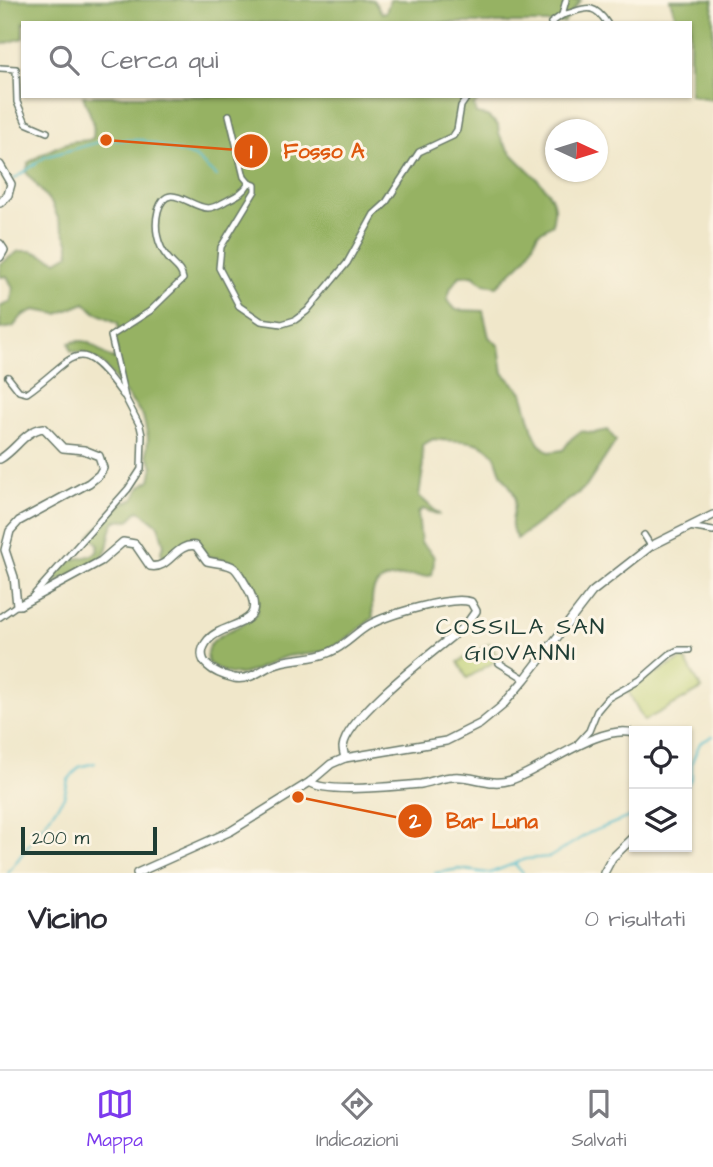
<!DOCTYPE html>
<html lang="it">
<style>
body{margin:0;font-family:"Architects Daughter",sans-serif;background:#f2f2f3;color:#2b2b33}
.controls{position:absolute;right:21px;bottom:21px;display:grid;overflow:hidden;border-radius:0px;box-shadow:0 2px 5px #0004}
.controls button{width:63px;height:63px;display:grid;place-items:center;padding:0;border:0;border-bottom:2px solid #e1e1e2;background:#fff;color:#2b2b33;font:35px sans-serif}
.compass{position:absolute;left:545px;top:119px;width:63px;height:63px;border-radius:50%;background:#fff;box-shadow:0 2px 5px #0004;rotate:94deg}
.scale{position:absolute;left:21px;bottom:18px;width:136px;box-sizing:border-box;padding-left:7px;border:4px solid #1f3d34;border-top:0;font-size:19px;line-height:24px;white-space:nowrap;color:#1f3d34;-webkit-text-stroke:5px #fcf5e5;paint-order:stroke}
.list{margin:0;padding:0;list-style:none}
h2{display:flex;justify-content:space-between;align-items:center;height:91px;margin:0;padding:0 28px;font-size:30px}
h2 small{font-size:23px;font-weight:400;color:#7c7c81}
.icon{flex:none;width:38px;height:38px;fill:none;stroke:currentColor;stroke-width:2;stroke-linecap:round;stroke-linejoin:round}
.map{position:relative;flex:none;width:713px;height:873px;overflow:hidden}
.search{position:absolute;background:#fff;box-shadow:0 2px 5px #0004;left:21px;right:21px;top:21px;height:77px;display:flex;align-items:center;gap:18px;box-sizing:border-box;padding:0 24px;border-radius:0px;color:#7c7c81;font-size:26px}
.sheet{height:196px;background:#fff}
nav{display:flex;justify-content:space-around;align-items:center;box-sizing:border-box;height:98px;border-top:2px solid #e1e1e2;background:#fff;font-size:19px;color:#7c7c81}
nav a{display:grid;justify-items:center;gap:4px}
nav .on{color:#7c3aed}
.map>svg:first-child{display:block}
.green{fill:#becf72;stroke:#6e8653;stroke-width:2}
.forest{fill:#96b264;stroke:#5a784c;stroke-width:2}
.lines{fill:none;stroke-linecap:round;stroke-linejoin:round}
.stream{stroke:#4fbbca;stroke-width:2}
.street-casing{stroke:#687868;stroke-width:8}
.secondary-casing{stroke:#687868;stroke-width:10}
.street{stroke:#fff;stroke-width:5}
.secondary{stroke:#fff;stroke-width:7}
.labels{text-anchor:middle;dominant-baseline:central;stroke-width:6;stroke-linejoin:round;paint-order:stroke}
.quarter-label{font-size:23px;letter-spacing:2px;fill:#1f3d34;stroke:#fcf5e5}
.leader{fill:none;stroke:#de580e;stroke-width:2.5}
.callout-dot{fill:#de580e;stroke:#fcf5e5;stroke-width:2.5}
.mark-label{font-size:21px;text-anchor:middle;font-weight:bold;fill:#fff}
.callout-label{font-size:21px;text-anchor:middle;font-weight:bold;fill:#de580e;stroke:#fcf5e5;stroke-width:6;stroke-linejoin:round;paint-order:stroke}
</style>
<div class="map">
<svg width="713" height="873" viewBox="0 0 713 873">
<rect width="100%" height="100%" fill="#fcf5e5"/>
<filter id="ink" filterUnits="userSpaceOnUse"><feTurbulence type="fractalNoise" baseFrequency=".0143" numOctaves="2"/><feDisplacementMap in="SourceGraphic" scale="14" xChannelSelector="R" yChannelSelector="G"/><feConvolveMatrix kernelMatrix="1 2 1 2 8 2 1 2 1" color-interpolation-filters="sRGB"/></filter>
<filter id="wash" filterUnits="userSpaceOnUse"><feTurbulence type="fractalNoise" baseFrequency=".00686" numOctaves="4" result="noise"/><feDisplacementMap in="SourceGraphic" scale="28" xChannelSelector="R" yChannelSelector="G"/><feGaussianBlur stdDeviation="1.57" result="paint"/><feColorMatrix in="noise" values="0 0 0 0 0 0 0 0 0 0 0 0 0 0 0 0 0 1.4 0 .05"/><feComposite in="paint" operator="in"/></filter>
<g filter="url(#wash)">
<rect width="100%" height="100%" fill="#f0e7ca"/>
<g class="green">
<path d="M490,643l9,16 -32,19 -9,-16z"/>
<path d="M684,658l18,31 -58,32 -17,-32z"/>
</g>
<g class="forest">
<path d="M0,0h373l9,13 4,-1 4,-12h191l-17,23h-541v15l-23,7z"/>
<path d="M670,0h43v100l-23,-5v-72h-12z"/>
<path d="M83,96h398l-7,10 2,8 11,2 11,9c-1,30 52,52 56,82 1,6 -2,11 -1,17l-15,9 -11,24 -30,29 -13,-2 -11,-9 -13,1 -9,11 -4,13 9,10 27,1 6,26 10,9 4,27 19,19 11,39 6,13 10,8 14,-2 8,-11 10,-8 13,2 14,-3 8,11 -30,46 -69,52c-11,-18 -1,-24 -2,-41 -1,-9 -9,-16 -13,-23 -4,-7 -4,-14 -8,-20 -13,-19 -41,-12 -61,-16l-11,6 1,24 -4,27 21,19 -17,-6 -5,4 3,30c14,12 15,12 11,32 -8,3 -14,0 -23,1 -33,2 -40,6 -36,42 -17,13 -34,30 -56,35 -11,2 -22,1 -33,4 -32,11 -41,30 -76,6 -8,-31 34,-31 49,-50 2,-18 -11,-45 -29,-52 -7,-3 -15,-3 -22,-5 -12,-27 -28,-9 -43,4l-2,-9 3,-6 -6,-20 -19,-15 -10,10 -14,1c-7,10 -5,23 -10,32 -7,12 -47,28 -61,34 9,-9 18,-24 31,-28 9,-2 14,-1 22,-7l2,-7 -9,-9 31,-32 13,-5 5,-11 11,-8 3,-14 -6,-12 1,-17 -5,-21 -40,-52 -19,-11 -13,-2 -2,-8c24,-8 26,10 45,16l3,-6 -2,-16 4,-5 -1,-9 -23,-11 -10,-9 -27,11 -24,-4 -12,6 -9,11 -13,2v-22l11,-6 2,-13 -6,-12 -7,1v-13l19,-13h13l25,10 12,-7v-10l-17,-40 -26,-32 3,-10c14,-8 31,-19 47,-21 7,-1 10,1 17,-3 3,-17 -5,-27 -10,-42z"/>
</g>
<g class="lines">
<g class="stream">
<path d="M14,179l31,-22 61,-17h36l53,17 21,19"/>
<path d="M687,787l5,-11v-14l8,-19 13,-7"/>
<path d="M514,864l9,9"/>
<path d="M8,873l56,-76 4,-17 11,-13 16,-4"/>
<path d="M435,873l24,-4 29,4"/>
<path d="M490,873l36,-14 24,-2 39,-24 45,-18"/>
</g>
</g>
</g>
<g filter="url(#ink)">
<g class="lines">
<g class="street-casing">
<g id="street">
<path d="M566,0l-4,15c22,-5 30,-15 45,8"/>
<path d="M551,23l11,-8"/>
<path d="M0,68l16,1 1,33 9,21 21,9"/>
<path d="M249,183l6,2v6l-34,56 -2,21 20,38 22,15 21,3 13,-4 12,-9 40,-48 27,-49 11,-10 34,-52 34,-16 4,-6 4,-24 7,-10"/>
<path d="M8,377l11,14 8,2c50,-35 49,-63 96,2"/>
<path d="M689,527l24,4"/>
<path d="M644,535l7,11"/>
<path d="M33,596l95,-107 13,-20 1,-34 -2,-9 -15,-29 -14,-61 39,-25 33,-32c-2,-11 -9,-13 -15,-21 -11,-13 -14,-31 -10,-47 9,-32 32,-3 50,-3 7,0 14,-5 20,-8 10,-5 16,-8 21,-17l-5,-6 -15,-62"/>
<path d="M0,617l17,-12"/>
<path d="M499,663l26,16"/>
<path d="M578,743l11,-12 8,-20 11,-13 32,-18 30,-26 8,-4h11"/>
</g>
</g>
<g class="secondary-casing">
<g id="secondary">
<path d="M0,165l11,19 -3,11 -8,8"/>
<path d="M0,244l4,6 -4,7"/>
<path d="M0,459c16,-9 25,-29 44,-31l19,20 21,2 15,6 4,12 -4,7 -10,8 -70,38 -9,10 -5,19 9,27 3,28h3l81,-44 22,-19 12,2 15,22c20,4 25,-24 46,-20l11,15c27,6 25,-1 40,26 24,41 -23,34 -39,53 -18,22 9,34 26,38 18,3 28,-10 44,-15 17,-6 35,-3 52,-11 15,-6 25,-19 39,-27 18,-10 83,-30 102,-23l5,9 -10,14c-26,22 -120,91 -123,122 0,4 1,7 2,11"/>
<path d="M310,782c14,12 90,4 111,2 11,-2 21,-7 32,-7 20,-2 37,10 58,3 32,-10 88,-57 123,-47"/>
<path d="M137,873l94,-42 79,-49 21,-18 14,-6 101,-17 34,-17 22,-18 23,-27 67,-87 59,-46 62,-31"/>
<path d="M604,873l8,-15 22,-21"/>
</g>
</g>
<use href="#street" class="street"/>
<use href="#secondary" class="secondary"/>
</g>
</g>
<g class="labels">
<g class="quarter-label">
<text x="521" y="627">COSSILA SAN<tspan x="521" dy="26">GIOVANNI</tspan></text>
</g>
</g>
<path class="leader" d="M106 140L251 151M298 797L415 821"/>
<g class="callout-dot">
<circle cx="106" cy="140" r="7"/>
<circle cx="298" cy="797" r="7"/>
<circle cx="251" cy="151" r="18"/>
<circle cx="415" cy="821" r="18"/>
</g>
<g class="mark-label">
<text x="251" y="158">1</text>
<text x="415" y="828">2</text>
</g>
<g class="callout-label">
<text x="324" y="158">Fosso A</text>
<text x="492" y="828">Bar Luna</text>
</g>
</svg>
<div class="controls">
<button><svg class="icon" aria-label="locate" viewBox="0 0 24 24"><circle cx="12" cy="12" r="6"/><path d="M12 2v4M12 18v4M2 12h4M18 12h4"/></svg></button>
<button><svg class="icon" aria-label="layers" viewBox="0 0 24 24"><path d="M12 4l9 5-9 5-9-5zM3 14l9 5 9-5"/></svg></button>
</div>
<svg class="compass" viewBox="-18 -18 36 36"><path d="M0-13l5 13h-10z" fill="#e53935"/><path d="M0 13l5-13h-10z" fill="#7c7c81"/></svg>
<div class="scale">200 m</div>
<div class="search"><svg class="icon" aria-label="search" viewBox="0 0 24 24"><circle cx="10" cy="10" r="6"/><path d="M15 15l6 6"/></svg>Cerca qui</div>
</div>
<section class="sheet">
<h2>Vicino<small>0 risultati</small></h2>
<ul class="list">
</ul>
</section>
<nav>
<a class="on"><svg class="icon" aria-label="map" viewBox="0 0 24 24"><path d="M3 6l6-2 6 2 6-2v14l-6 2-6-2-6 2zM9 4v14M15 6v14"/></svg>Mappa</a>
<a><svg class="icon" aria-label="directions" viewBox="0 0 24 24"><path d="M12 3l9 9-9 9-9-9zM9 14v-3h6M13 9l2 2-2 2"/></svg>Indicazioni</a>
<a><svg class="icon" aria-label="saved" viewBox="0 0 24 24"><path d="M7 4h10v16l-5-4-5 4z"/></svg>Salvati</a>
</nav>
